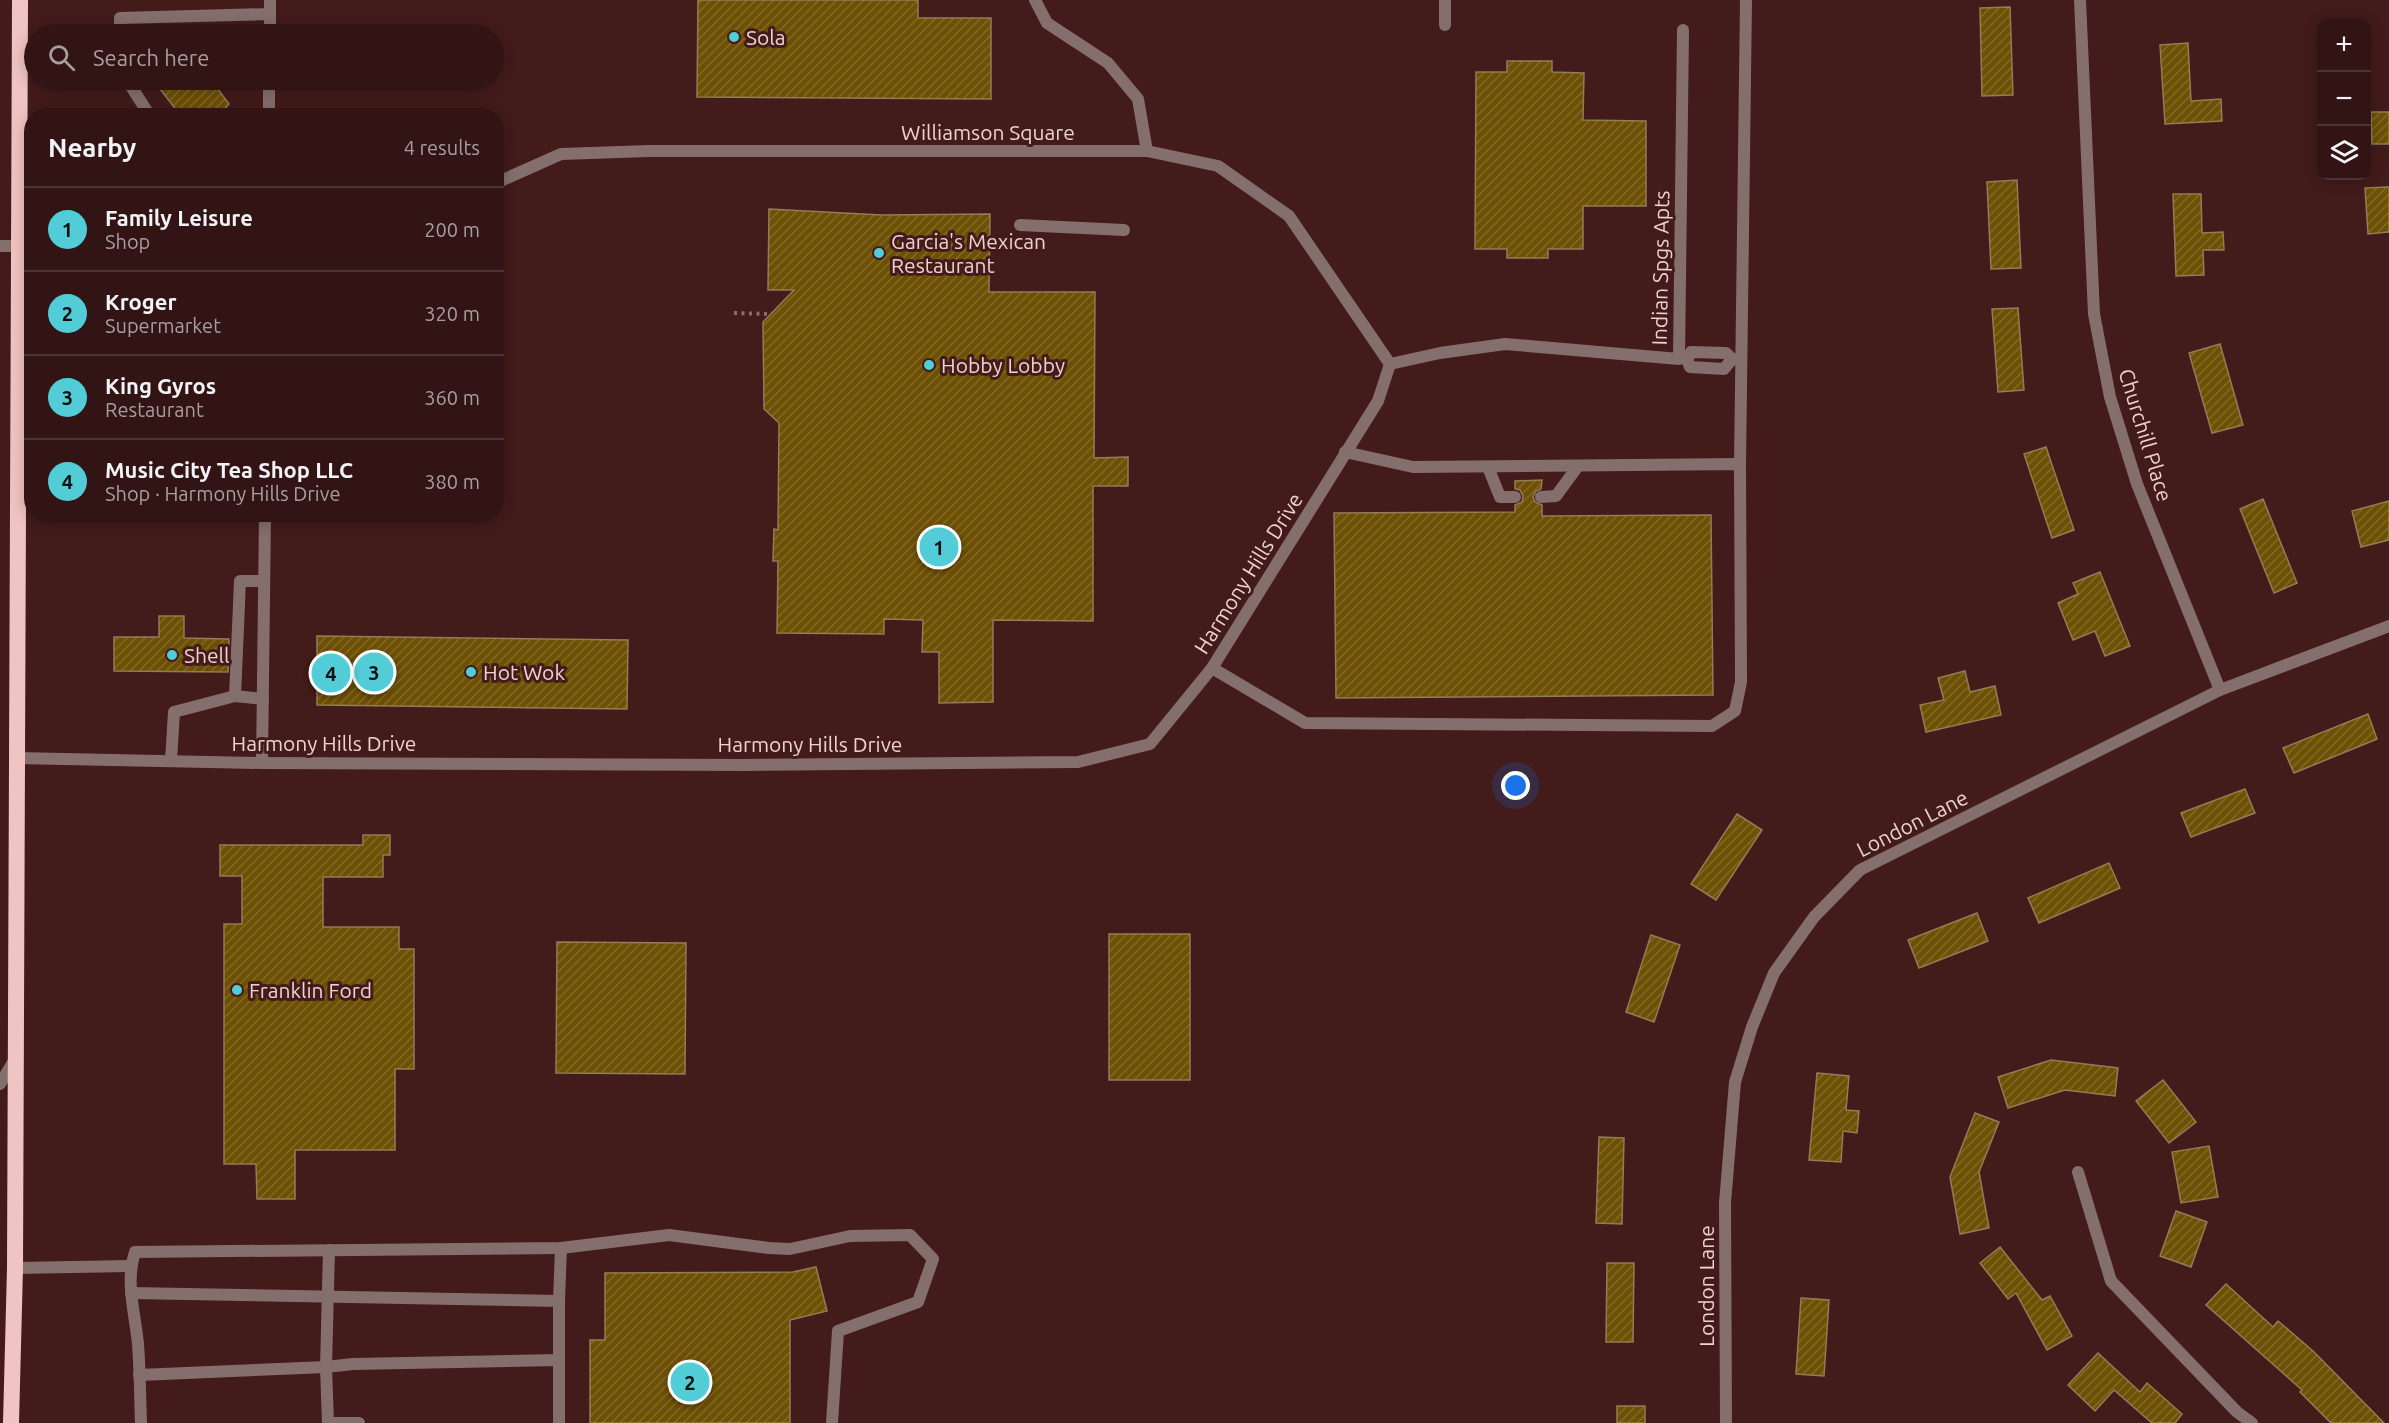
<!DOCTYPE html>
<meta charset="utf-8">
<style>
body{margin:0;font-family:Ubuntu,sans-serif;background:#3d2122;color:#f1f3f6}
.controls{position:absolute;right:18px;top:18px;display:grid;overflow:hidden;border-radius:12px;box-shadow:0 3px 15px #0003}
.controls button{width:54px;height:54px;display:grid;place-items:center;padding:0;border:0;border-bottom:2px solid #4d3334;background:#321414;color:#f1f3f6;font:30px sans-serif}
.you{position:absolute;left:1516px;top:786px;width:21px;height:21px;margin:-15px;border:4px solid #fff;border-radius:50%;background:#1a73e8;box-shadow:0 0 0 9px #1a73e833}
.badge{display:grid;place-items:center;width:39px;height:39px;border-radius:50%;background:#52ccd6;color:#111;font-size:20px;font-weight:700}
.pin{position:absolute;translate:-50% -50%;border:3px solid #fff;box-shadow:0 2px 6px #0006}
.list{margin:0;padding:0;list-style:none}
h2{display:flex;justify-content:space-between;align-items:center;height:78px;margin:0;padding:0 24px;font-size:26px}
h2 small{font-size:20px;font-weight:400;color:#a89ea0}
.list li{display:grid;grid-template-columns:39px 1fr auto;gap:18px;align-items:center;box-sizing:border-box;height:84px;padding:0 24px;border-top:2px solid #4d3334}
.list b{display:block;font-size:22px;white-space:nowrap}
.list p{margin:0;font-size:20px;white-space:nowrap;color:#a89ea0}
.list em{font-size:20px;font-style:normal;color:#a89ea0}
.icon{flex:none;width:33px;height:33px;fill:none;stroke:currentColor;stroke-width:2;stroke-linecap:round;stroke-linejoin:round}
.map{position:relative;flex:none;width:2389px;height:1423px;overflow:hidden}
.search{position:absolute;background:#321414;box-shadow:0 3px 15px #0003;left:24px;top:24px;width:480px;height:66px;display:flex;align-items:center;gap:15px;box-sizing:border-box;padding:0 21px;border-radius:33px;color:#a89ea0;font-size:22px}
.panel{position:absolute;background:#321414;box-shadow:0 3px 15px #0003;left:24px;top:108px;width:480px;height:414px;border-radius:24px}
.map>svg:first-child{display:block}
.building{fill:url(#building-hatch);stroke:#917d56;stroke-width:1.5}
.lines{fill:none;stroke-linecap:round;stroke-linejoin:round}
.path{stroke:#8e6c6b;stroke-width:4;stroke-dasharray:3 4.5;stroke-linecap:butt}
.service{stroke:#846f6d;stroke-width:12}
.minor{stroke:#846f6d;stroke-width:12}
.trunk{stroke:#f0c4c2;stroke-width:16}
.poi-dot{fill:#52ccd6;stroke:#421b1a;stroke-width:2}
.labels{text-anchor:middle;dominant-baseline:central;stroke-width:6;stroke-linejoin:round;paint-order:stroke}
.poi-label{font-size:21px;fill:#ecd2d0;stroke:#421b1a;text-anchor:start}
.street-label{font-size:21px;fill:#ecd2d0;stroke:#421b1a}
</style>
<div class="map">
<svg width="2389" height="1423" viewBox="0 0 2389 1423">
<defs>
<pattern id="building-hatch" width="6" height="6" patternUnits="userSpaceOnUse" patternTransform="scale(1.5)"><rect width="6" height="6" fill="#6e5004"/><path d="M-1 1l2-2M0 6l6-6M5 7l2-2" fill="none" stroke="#836828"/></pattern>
</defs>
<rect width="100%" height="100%" fill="#421b1a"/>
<g class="building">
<path d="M698,0h220v18h73v81l-294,-2z"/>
<path d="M2010,7l3,88 -31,1 -2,-88z"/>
<path d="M2188,43l3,58 30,-2 1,22 -57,3 -5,-79z"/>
<path d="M1507,61h45v11l32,1 -1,47 63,1v85h-63v43h-35v9h-41v-9h-32l1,-177h31z"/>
<path d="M153,80h58l18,24 -3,3 6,9h-51z"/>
<path d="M2371,112h18v32h-17z"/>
<path d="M2017,180l4,88 -30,1 -4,-87z"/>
<path d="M2389,187v45l-21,2 -3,-46z"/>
<path d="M2173,194h28l1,39 21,-1 1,18h-21l1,25 -28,1z"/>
<path d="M769,209l112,6 109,-1 -1,78h106l-1,166 34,-1v29h-35v135l-100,-1v82l-54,1v-51h-17l1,-32 -39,-1v15l-107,-1 1,-72h-5l1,-32 4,1 1,-107 -15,-14 -1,-87 31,-32h-26z"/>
<path d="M2018,308l6,82 -26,2 -6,-83z"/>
<path d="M2220,344l23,81 -31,8 -23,-80z"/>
<path d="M2046,447l28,83 -22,8 -28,-84z"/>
<path d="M1542,480l-1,9 -5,2 -3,6 2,5 7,3v11l169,-1 2,180 -377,3 -2,-185 181,-1v-7l7,-3 1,-6 -3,-6 -5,-1v-8z"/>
<path d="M2263,499l34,84 -23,10 -34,-84z"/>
<path d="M2389,501v39l-28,7 -9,-36z"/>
<path d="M2100,572l30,74 -25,10 -10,-25 -22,9 -15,-37 20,-9 -5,-11z"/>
<path d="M159,616h25v22l45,1 -1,33 -114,-1v-34h45z"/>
<path d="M317,636l311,4 -1,69 -310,-4z"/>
<path d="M1965,671l5,21 25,-6 6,29 -75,17 -6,-27 24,-5 -6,-22z"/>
<path d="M2368,714l9,25 -83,34 -11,-25z"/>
<path d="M2245,789l10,24 -64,24 -10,-24z"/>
<path d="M1737,814l25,16 -46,70 -25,-16z"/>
<path d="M363,835h27v20h-7v22h-60v50h76v22h15v120h-19v81h-100v49h-38l-1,-35h-32v-240h18v-48h-22v-31h143z"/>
<path d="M2109,863l11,25 -81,35 -11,-25z"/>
<path d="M1977,913l11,28 -69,27 -11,-28z"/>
<rect x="1109" y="934" width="81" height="146"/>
<path d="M1651,935l29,10 -26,77 -28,-10z"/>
<path d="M557,942l129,1 -1,131 -129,-1z"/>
<path d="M2051,1060l67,8 -3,28 -50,-6 -57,18 -10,-31z"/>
<path d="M1817,1073l32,3 -3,34 13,1 -2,22 -14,-2 -2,31 -32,-2z"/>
<path d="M2163,1080l33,42 -27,21 -33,-42z"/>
<path d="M1975,1113l24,9 -20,50 10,56 -29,6 -10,-57z"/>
<path d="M1599,1137l25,1 -2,86 -26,-1z"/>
<path d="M2209,1146l9,51 -37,6 -9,-51z"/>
<path d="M2176,1211l31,11 -16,45 -31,-11z"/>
<path d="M2000,1247l42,53 8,-4 22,40 -25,14 -31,-57 -8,6 -28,-36z"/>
<path d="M1607,1263h27l-1,79h-27z"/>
<path d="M816,1267l11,44 -37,9v103h-200v-83h15v-67l188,-1z"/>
<path d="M2226,1284l47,43 5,-6 35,30 71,72h-53l-31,-31 2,-2 -96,-85z"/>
<path d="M1801,1298l28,2 -5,76 -28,-2z"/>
<path d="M2098,1353l42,39 7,-9 35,31 -7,9h-23l-38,-33 -19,21 -27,-26z"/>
<rect x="1617" y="1406" width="28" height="17"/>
</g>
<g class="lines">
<path class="path" d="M734,313l37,1"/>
<g class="service">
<path d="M1445,25v-25"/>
<path d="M120,34v-16l150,-4"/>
<path d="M270,34v-34"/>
<path d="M127,80l23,36"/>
<path d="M269,116v-36"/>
<path d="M1020,225l104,5"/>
<path d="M1687,360l4,-8 35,1 6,6 9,1"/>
<path d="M1687,360l3,7 34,2 8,-10"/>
<path d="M1390,364l50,-11 65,-9 174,15 4,-329"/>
<path d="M1740,464l6,-464"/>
<path d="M1488,467l12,30h15"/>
<path d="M1541,497l15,-1 22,-30"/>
<path d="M1212,668l93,55 407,3 23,-15 6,-29 -1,-218 -327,3 -68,-15"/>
<path d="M235,696l28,3"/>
<path d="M171,761l3,-49 61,-16 5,-115h24"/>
<path d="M262,763l3,-249"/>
<path d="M0,1084l15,-25"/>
<path d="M15,1268l115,-2"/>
<path d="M131,1293l428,8"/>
<path d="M139,1375l187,-8 27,-3 206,-4"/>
<path d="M141,1423c-1,-26 -1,-53 -3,-79 -3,-31 -13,-62 -3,-92l426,-4 108,-13 100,13 21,1 60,-13 60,-1 23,24 -15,43 -80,29 -6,92"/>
<path d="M328,1423l-2,-56 3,-117"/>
<path d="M328,1423h31"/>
<path d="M559,1423v-122l2,-53"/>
</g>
<g class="minor">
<path d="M1035,0l12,23 61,40 30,36 9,52"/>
<path d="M2080,0l14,314 16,83 27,87 83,206"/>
<path d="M0,246h32"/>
<path d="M16,758l246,5 482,2 334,-3 72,-18 62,-76 166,-267 12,-37 -101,-148 -71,-50 -71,-15h-498l-88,3 -65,29"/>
<path d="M2078,1172l33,109 126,131 15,11"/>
<path d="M1726,1423l-1,-220 10,-121 17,-55 22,-54 40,-56 46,-47 360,-180 169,-64"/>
</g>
<path class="trunk" d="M11,1423l4,-155 5,-1268"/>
</g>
<g class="poi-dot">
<circle cx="734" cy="37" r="6"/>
<circle cx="879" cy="253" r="6"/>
<circle cx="929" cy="365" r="6"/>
<circle cx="172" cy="655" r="6"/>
<circle cx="471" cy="672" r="6"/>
<circle cx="237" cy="990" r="6"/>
</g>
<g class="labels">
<g class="poi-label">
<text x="746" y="37">Sola</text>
<text x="891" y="241">Garcia's Mexican<tspan x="891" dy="24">Restaurant</tspan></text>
<text x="941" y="365">Hobby Lobby</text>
<text x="184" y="655">Shell</text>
<text x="483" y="672">Hot Wok</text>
<text x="249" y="990">Franklin Ford</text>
</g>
<g class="street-label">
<text x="988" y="132">Williamson Square</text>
<text transform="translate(1660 268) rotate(-89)">Indian Spgs Apts</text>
<text transform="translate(2146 435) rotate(73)">Churchill Place</text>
<text transform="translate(1248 573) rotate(-58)">Harmony Hills Drive</text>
<text x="324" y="743">Harmony Hills Drive</text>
<text x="810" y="744">Harmony Hills Drive</text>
<text transform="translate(1912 823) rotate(-27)">London Lane</text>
<text transform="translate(1706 1286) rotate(-90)">London Lane</text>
</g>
</g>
</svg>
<div class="controls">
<button>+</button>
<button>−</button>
<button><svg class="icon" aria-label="layers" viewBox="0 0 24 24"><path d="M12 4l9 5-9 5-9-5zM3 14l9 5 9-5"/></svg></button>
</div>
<div class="you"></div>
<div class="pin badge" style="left:939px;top:547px">1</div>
<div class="pin badge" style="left:690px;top:1382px">2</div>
<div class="pin badge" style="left:374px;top:672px">3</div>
<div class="pin badge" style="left:331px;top:673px">4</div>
<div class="search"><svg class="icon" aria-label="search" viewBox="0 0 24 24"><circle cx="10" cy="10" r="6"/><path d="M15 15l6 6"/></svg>Search here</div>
<section class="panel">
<h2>Nearby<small>4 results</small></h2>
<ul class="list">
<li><span class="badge">1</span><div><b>Family Leisure</b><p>Shop</p></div><em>200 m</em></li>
<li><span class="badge">2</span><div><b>Kroger</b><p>Supermarket</p></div><em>320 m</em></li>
<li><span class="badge">3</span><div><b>King Gyros</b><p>Restaurant</p></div><em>360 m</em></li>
<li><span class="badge">4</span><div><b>Music City Tea Shop LLC</b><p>Shop · Harmony Hills Drive</p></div><em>380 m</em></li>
</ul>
</section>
</div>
